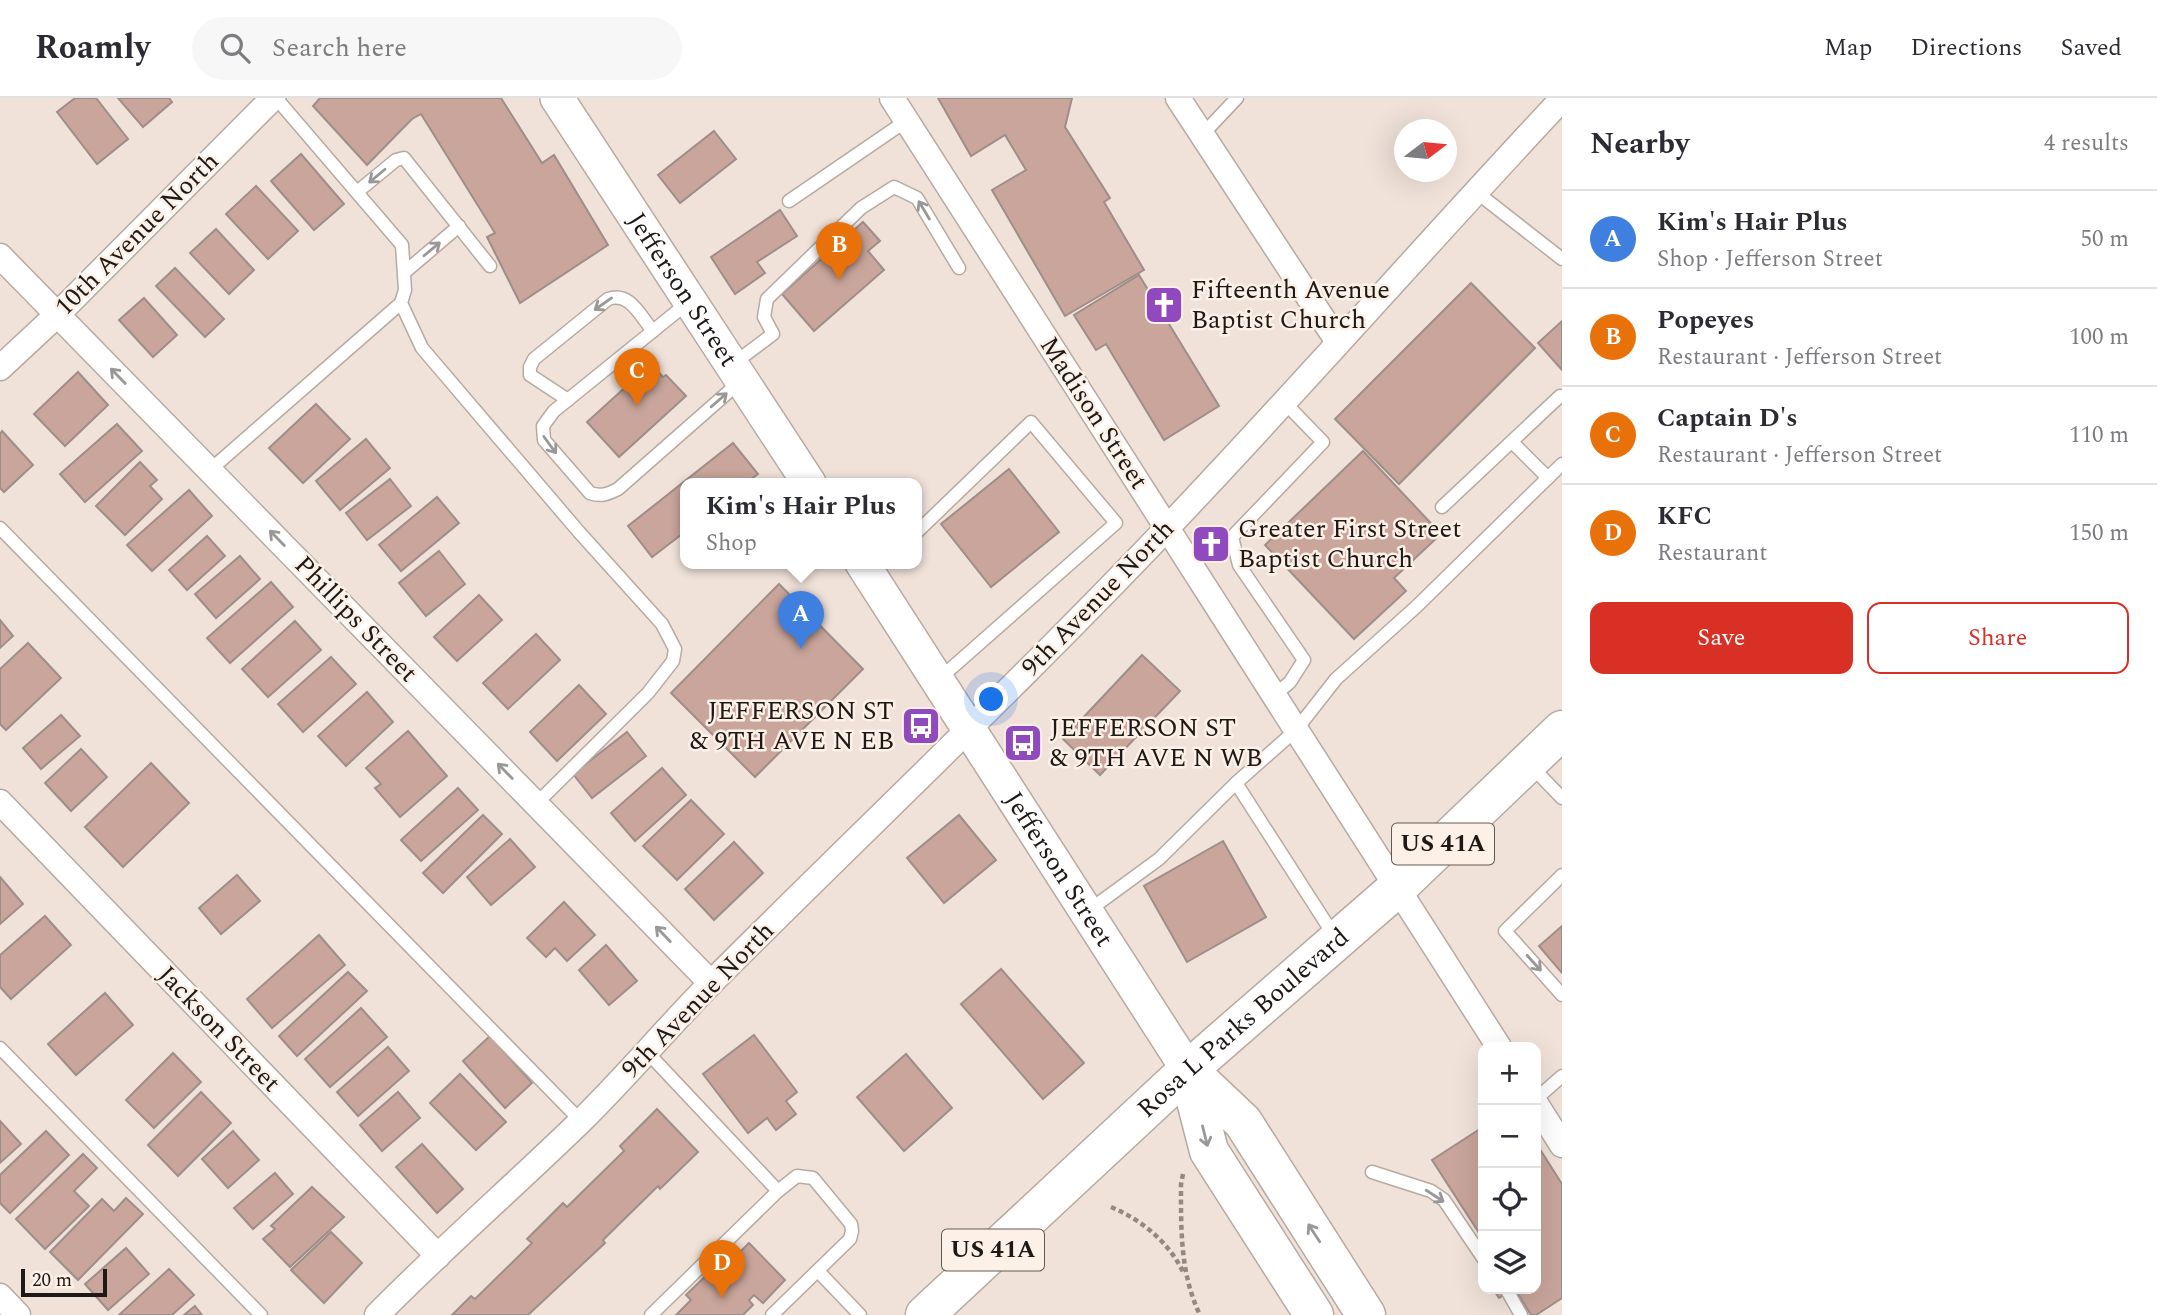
<!DOCTYPE html>
<meta charset="utf-8">
<style>
body{margin:0;font-family:Spectral,serif;background:#f7f7f7;color:#2b2b33}
.controls{position:absolute;right:21px;bottom:21px;display:grid;overflow:hidden;border-radius:14px;box-shadow:0 7px 28px #0002}
.controls button{width:63px;height:63px;display:grid;place-items:center;padding:0;border:0;border-bottom:2px solid #e1e1e2;background:#fff;color:#2b2b33;font:35px sans-serif}
.compass{position:absolute;left:1394px;top:21px;width:63px;height:63px;border-radius:50%;background:#fff;box-shadow:0 7px 28px #0002;rotate:74deg}
.scale{position:absolute;left:21px;bottom:18px;width:86px;box-sizing:border-box;padding-left:7px;border:4px solid #1e1916;border-top:0;font-size:19px;line-height:24px;white-space:nowrap;color:#1e1916;-webkit-text-stroke:5px #fdf0e6;paint-order:stroke}
.you{position:absolute;left:992px;top:602px;width:24px;height:24px;margin:-18px;border:5px solid #fff;border-radius:50%;background:#1a73e8;box-shadow:0 0 0 10px #1a73e833}
.badge{display:grid;place-items:center;width:46px;height:46px;border-radius:50%;background:#d93025;color:#fff;font-size:23px;font-weight:700}
.pin{position:absolute;translate:-50% -58px;filter:drop-shadow(0 2px 4px #0008)}
.pin::after{content:'';position:absolute;top:37px;width:24px;height:21px;background:inherit;clip-path:polygon(0 0,100% 0,50% 100%)}
.popup{position:absolute;left:680px;top:380px;width:242px;height:91px;box-sizing:border-box;display:grid;place-content:center;border-radius:14px;background:#fff;filter:drop-shadow(0 2px 5px #0005);font-size:23px;white-space:nowrap;color:#7c7c81}
.popup b{font-size:26px;color:#2b2b33}
.popup::after{content:'';position:absolute;left:50%;top:100%;margin-left:-14px;border:14px solid transparent;border-top-color:#fff}
.list{margin:0;padding:0;list-style:none}
h2{display:flex;justify-content:space-between;align-items:center;height:91px;margin:0;padding:0 28px;font-size:30px}
h2 small{font-size:23px;font-weight:400;color:#7c7c81}
.list li{display:grid;grid-template-columns:46px 1fr auto;gap:21px;align-items:center;box-sizing:border-box;height:98px;padding:0 28px;border-top:2px solid #e1e1e2}
.list b{display:block;font-size:26px;white-space:nowrap}
.list p{margin:0;font-size:23px;white-space:nowrap;color:#7c7c81}
.list em{font-size:23px;font-style:normal;color:#7c7c81}
.actions{display:flex;gap:14px;padding:21px 28px}
.actions a{flex:1;padding:16px 0;border:2px solid #d93025;border-radius:14px;text-align:center;font-size:24px;color:#d93025}
.actions .main{background:#d93025;color:#fff}
.icon{flex:none;width:38px;height:38px;fill:none;stroke:currentColor;stroke-width:2;stroke-linecap:round;stroke-linejoin:round}
.map{position:relative;flex:none;width:1562px;height:1217px;overflow:hidden}
header{display:flex;align-items:center;gap:42px;box-sizing:border-box;height:98px;padding:0 35px;background:#fff;border-bottom:2px solid #e1e1e2}
header strong{font-size:33px}
nav{display:flex;gap:38px;margin-inline-start:auto;font-size:24px}
.search{width:490px;height:63px;background:#f7f7f7;display:flex;align-items:center;gap:18px;box-sizing:border-box;padding:0 24px;border-radius:38px;color:#7c7c81;font-size:26px}
main{display:flex}
aside{flex:1;background:#fff}
.map>svg:first-child{display:block}
.building{fill:#c9a59b;stroke:#9d8e8a;stroke-width:2}
.lines{fill:none;stroke-linecap:round;stroke-linejoin:round}
.lane-casing{stroke:#b7aaa1;stroke-width:15}
.street-casing{stroke:#b7aaa1;stroke-width:27}
.secondary-casing{stroke:#b7aaa1;stroke-width:36}
.primary-casing{stroke:#b7aaa1;stroke-width:41}
.path{stroke:#938982;stroke-width:4.5;stroke-dasharray:5 3.5;stroke-linecap:butt}
.lane{stroke:#fff;stroke-width:12}
.street{stroke:#fff;stroke-width:24}
.secondary{stroke:#fff;stroke-width:33}
.primary{stroke:#fff;stroke-width:38}
.oneway{stroke:#9a9896}
.labels{text-anchor:middle;dominant-baseline:central;stroke-width:5;stroke-linejoin:round;paint-order:stroke}
.shield{fill:#fdf0e6;stroke:#615a54;stroke-width:2}
.shield-label{font-size:24px;font-weight:bold;fill:#1e1916}
.street-label{font-size:26px;fill:#1e1916;stroke:#fdf0e6}
.poi-label{font-size:26px;fill:#1e1916;stroke:#fdf0e6;text-anchor:start}
</style>
<header>
<strong>Roamly</strong>
<div class="search"><svg class="icon" aria-label="search" viewBox="0 0 24 24"><circle cx="10" cy="10" r="6"/><path d="M15 15l6 6"/></svg>Search here</div>
<nav><a>Map</a><a>Directions</a><a>Saved</a></nav>
</header>
<main>
<div class="map">
<svg width="1562" height="1217" viewBox="0 0 1562 1217">
<rect width="100%" height="100%" fill="#f0e2d9"/>
<g class="building">
<path d="M75,0h21l32,41 -31,25 -40,-52z"/>
<path d="M118,0h51l3,4 -29,25z"/>
<path d="M320,0h181l41,65 12,-8 54,90 -88,58 -33,-66 8,-4 -74,-119 -9,5 -45,46 -54,-59z"/>
<path d="M938,0h134l-7,29 45,71 -6,4 40,68 -79,46 -73,-126 34,-20 -21,-35 -34,21z"/>
<path d="M714,33l22,28 -56,44 -22,-28z"/>
<path d="M301,56l43,50 -30,26 -43,-49z"/>
<path d="M256,88l42,45 -30,28 -42,-45z"/>
<path d="M780,112l17,26 -40,26 8,11 -30,21 -24,-37z"/>
<path d="M863,124l17,19 -12,10 16,19 -70,61 -32,-37z"/>
<path d="M216,131l38,41 -25,24 -39,-41z"/>
<path d="M175,170l49,51 -19,18 -49,-51z"/>
<path d="M1139,177l80,131 -55,34 -58,-96 -10,6 -22,-35z"/>
<path d="M1471,185l64,65 -136,136 -64,-65z"/>
<path d="M144,200l33,37 -24,22 -34,-37z"/>
<path d="M1562,223v49l-24,-27z"/>
<path d="M651,266l12,13 3,-2 20,21 -67,61 -32,-35z"/>
<path d="M78,274l30,33 -43,41 -31,-32z"/>
<path d="M316,306l34,35 -47,44 -34,-35z"/>
<path d="M117,326l25,27 -57,51 -25,-28z"/>
<path d="M2,333l31,34 -29,27 -4,-4v-54z"/>
<path d="M366,341l24,29 -50,42 -24,-29z"/>
<path d="M733,345l25,31 -12,9h-60v48l-34,26 -24,-31z"/>
<path d="M1363,353l78,83 -47,44 12,13 -52,48 -89,-94z"/>
<path d="M140,364l17,18 -7,6 12,13 -37,36 -29,-29z"/>
<path d="M1009,371l50,63 -68,55 -50,-63z"/>
<path d="M390,381l21,27 -44,34 -21,-27z"/>
<path d="M189,392l23,26 -60,55 -25,-26z"/>
<path d="M437,399l22,26 -58,48 -22,-26z"/>
<path d="M207,438l18,20 -38,34 -18,-20z"/>
<path d="M439,453l26,33 -39,32 -27,-33z"/>
<path d="M240,458l20,23 -44,39 -21,-24z"/>
<path d="M271,484l22,25 -63,56 -23,-25z"/>
<path d="M779,486l84,85 -108,108 -84,-84z"/>
<path d="M479,497l23,25 -45,41 -23,-24z"/>
<path d="M0,522l13,16 -13,12z"/>
<path d="M295,523l26,29 -53,47 -26,-28z"/>
<path d="M536,536l24,26 -52,49 -25,-26z"/>
<path d="M28,545l33,35 -55,52 -6,-6v-55z"/>
<path d="M1142,557l38,36 -80,84 -37,-36z"/>
<path d="M331,559l25,27 -53,48 -25,-28z"/>
<path d="M579,587l27,29 -49,47 -27,-29z"/>
<path d="M367,594l26,30 -47,44 -28,-30z"/>
<path d="M61,617l19,21 -39,33 -18,-21z"/>
<path d="M408,633l39,45 -47,41 -25,-29 6,-4 -15,-16z"/>
<path d="M627,634l19,24 -54,42 -19,-24z"/>
<path d="M81,651l26,28 -36,34 -26,-28z"/>
<path d="M151,665l38,40 -66,64 -38,-40z"/>
<path d="M662,670l24,27 -51,46 -24,-28z"/>
<path d="M458,690l20,22 -57,51 -20,-21z"/>
<path d="M691,702l33,34 -47,46 -34,-34z"/>
<path d="M483,717l19,19 -59,59 -20,-20z"/>
<path d="M959,717l37,45 -52,43 -37,-45z"/>
<path d="M510,741l25,28 -44,38 -24,-28z"/>
<path d="M1223,743l43,76 -79,45 -43,-76z"/>
<path d="M734,744l29,31 -49,47 -29,-31z"/>
<path d="M237,777l23,26 -39,33 -22,-26z"/>
<path d="M0,779l23,27 -23,20z"/>
<path d="M564,804l31,33 -28,26 -12,-13 -9,9 -19,-19z"/>
<path d="M45,818l26,29 -60,54 -11,-12v-32z"/>
<path d="M1562,828v47l-23,-27z"/>
<path d="M319,837l26,30 -73,63 -25,-29z"/>
<path d="M606,847l31,36 -28,24 -30,-35z"/>
<path d="M1001,871l83,94 -41,36 -82,-95z"/>
<path d="M348,874l19,19 -70,65 -18,-20z"/>
<path d="M105,895l28,32 -57,50 -28,-31z"/>
<path d="M361,910l26,29 -57,50 -25,-28z"/>
<path d="M754,937l43,57 -11,9 10,13 -20,16 -9,-12 -19,15 -45,-59z"/>
<path d="M490,938l42,47 -27,25 -42,-47z"/>
<path d="M388,949l21,24 -51,45 -21,-24z"/>
<path d="M173,955l28,29 -47,46 -28,-28z"/>
<path d="M906,956l46,54 -48,43 -47,-54z"/>
<path d="M460,976l46,48 -30,28 -46,-47z"/>
<path d="M201,994l30,31 -53,53 -30,-31z"/>
<path d="M398,994l22,26 -38,33 -22,-26z"/>
<path d="M657,1011l41,43 -38,37 -2,-3 -55,54 2,3 -77,72h-76l19,-19 4,3 57,-56 -5,-4 36,-36 4,4 57,-56 -4,-5z"/>
<path d="M0,1023l21,23 -21,19z"/>
<path d="M1483,1029v112l-51,-79z"/>
<path d="M46,1033l23,24 -59,58 -10,-10v-28z"/>
<path d="M233,1033l26,29 -31,28 -26,-29z"/>
<path d="M1536,1045l26,41v114l-26,17h-5l-16,-26h21z"/>
<path d="M422,1046l41,45 -26,24 -41,-46z"/>
<path d="M83,1056l14,14 -23,23 15,15 -44,43 -29,-30z"/>
<path d="M275,1075l18,21 -40,35 -19,-21z"/>
<path d="M312,1089l32,30 -54,50 -27,-28 12,-10 -4,-3z"/>
<path d="M126,1100l17,16 -65,66 -28,-28 52,-53 12,12z"/>
<path d="M331,1134l31,31 -38,40 -33,-33z"/>
<path d="M749,1145l36,37 -22,23 -9,-8 -5,5 4,5 -10,10h-67l15,-15 -5,-5 31,-30 5,5z"/>
<path d="M126,1150l23,26 -41,36 -23,-26z"/>
<path d="M169,1171l25,26 -22,20h-53z"/>
<path d="M1493,1191h20l-14,9z"/>
<path d="M195,1208l7,9h-18z"/>
</g>
<g class="lines">
<g class="lane-casing">
<g id="lane">
<path d="M276,0l126,147 3,45 -4,13 21,45 157,184 83,92 13,25 -2,12 -25,32 -112,111"/>
<path d="M1202,37l35,-37"/>
<path d="M1475,93l87,68"/>
<path d="M357,94l39,-32 8,-2 86,108"/>
<path d="M789,103l117,-80"/>
<path d="M405,174l54,-46"/>
<path d="M690,203l-136,110 -11,15 1,14 46,53c11,4 18,1 28,-4l124,-109"/>
<path d="M733,266l40,-30 -9,-17 3,-18 94,-91 33,-21 23,11 42,70"/>
<path d="M568,302l-38,-25v-8l4,-8 74,-60c22,-8 32,17 45,32"/>
<path d="M1512,344l36,36"/>
<path d="M210,372l191,-167"/>
<path d="M1442,409l118,-111"/>
<path d="M0,430l581,593"/>
<path d="M917,434l114,-110 85,101 -178,157"/>
<path d="M1275,597l15,-13 14,-22 -65,-95 -7,-28 91,-95 -38,-39"/>
<path d="M1530,667l32,33"/>
<path d="M1562,777l-57,56 57,64"/>
<path d="M1088,813l71,-52 77,-76"/>
<path d="M1335,839l-99,-154 60,-53 40,-51 81,-73 145,-142"/>
<path d="M0,950l261,267"/>
<path d="M648,955l130,138 19,-15 16,2 38,46 1,7 -2,8 -78,76"/>
<path d="M1536,1001l26,-23"/>
<path d="M1372,1074l59,19 13,9 39,58"/>
<path d="M818,1173l42,44"/>
<path d="M1508,1194l13,23"/>
<path d="M651,1217l127,-124"/>
</g>
</g>
<g class="street-casing">
<g id="street">
<path d="M892,0l607,949"/>
<path d="M1178,0l160,244"/>
<path d="M0,158l711,727"/>
<path d="M0,270l58,-54 215,-216"/>
<path d="M0,704l438,454"/>
<path d="M1536,1006l26,41"/>
<path d="M0,1198l18,19"/>
<path d="M377,1217c66,-67 137,-129 204,-194 47,-46 89,-97 135,-143 151,-151 306,-297 453,-452 133,-140 261,-286 393,-427"/>
</g>
</g>
<g class="secondary-casing">
<g id="secondary">
<path id="s1" d="M557,0l252,385"/>
<path id="s2" d="M862,465l326,507"/>
</g>
</g>
<g class="primary-casing">
<g id="primary">
<path d="M1188,972l55,52 123,193"/>
<path d="M1188,972l21,81 105,164"/>
<path id="s3" d="M925,1217l263,-245 209,-182 165,-158"/>
</g>
</g>
<g class="path">
<path d="M1183,1076l-2,10c0,46 -1,89 19,131"/>
<path d="M1111,1109c31,13 59,36 73,67"/>
</g>
<use href="#lane" class="lane"/>
<use href="#street" class="street"/>
<use href="#secondary" class="secondary"/>
<use href="#primary" class="primary"/>
</g>
<defs><path id="oneway-shaft" d="M-6 0H5M1.5-3L5.5 0L1.5 3" fill="none" stroke-width="1.6" stroke-linecap="round" stroke-linejoin="round" transform="scale(1.75)"/></defs>
<g class="oneway">
<use href="#oneway-shaft" transform="translate(377 78) rotate(140)"/>
<use href="#oneway-shaft" transform="translate(924 112) rotate(-121)"/>
<use href="#oneway-shaft" transform="translate(432 151) rotate(-40)"/>
<use href="#oneway-shaft" transform="translate(603 206) rotate(145)"/>
<use href="#oneway-shaft" transform="translate(118 278) rotate(-134)"/>
<use href="#oneway-shaft" transform="translate(719 302) rotate(-41)"/>
<use href="#oneway-shaft" transform="translate(550 347) rotate(54)"/>
<use href="#oneway-shaft" transform="translate(277 440) rotate(-134)"/>
<use href="#oneway-shaft" transform="translate(505 673) rotate(-134)"/>
<use href="#oneway-shaft" transform="translate(663 836) rotate(-134)"/>
<use href="#oneway-shaft" transform="translate(1534 865) rotate(48)"/>
<use href="#oneway-shaft" transform="translate(1205 1038) rotate(76)"/>
<use href="#oneway-shaft" transform="translate(1435 1098) rotate(33)"/>
<use href="#oneway-shaft" transform="translate(1314 1135) rotate(-123)"/>
</g>
<defs>
<g id="church-square" transform="scale(2.0125)"><rect x="-9" y="-9" width="18" height="18" rx="4" fill="#904abd" stroke="#fdf0e6"/><path d="M-1.2-6h2.4v3.5h3.3v2.4h-3.3V6h-2.4V-.1h-3.3v-2.4h3.3Z" fill="#fff"/></g>
<g id="bus-square" transform="scale(2.0125)"><rect x="-9" y="-9" width="18" height="18" rx="4" fill="#904abd" stroke="#fdf0e6"/><path d="M-5-6H5V4H4V6H2V4H-2V6H-4V4H-5ZM-3.5-4V0h7V-4ZM-3.5 1.2v1.5H-2V1.2ZM2 1.2v1.5H3.5V1.2Z" fill="#fff"/></g>
</defs>
<g fill-rule="evenodd">
<use href="#church-square" x="1164" y="207"/>
<use href="#church-square" x="1211" y="446"/>
<use href="#bus-square" x="921" y="628"/>
<use href="#bus-square" x="1023" y="645"/>
</g>
<g class="labels">
<g class="shield">
<rect x="1392" y="725.5" width="102" height="41" rx="5"/>
<rect x="942" y="1131.5" width="102" height="41" rx="5"/>
</g>
<g class="shield-label">
<text x="1443" y="746">US 41A</text>
<text x="993" y="1152">US 41A</text>
</g>
<g class="street-label">
<text transform="translate(137 136) rotate(-45)">10th Avenue North</text>
<text stroke="none"><textPath href="#s1" startOffset="229">Jefferson Street</textPath></text>
<text transform="translate(1094 315) rotate(57)">Madison Street</text>
<text transform="translate(1098 500) rotate(-46)">9th Avenue North</text>
<text transform="translate(356 521) rotate(46)">Phillips Street</text>
<text stroke="none"><textPath href="#s2" startOffset="364">Jefferson Street</textPath></text>
<text transform="translate(698 902) rotate(-46)">9th Avenue North</text>
<text stroke="none"><textPath href="#s3" startOffset="432">Rosa L Parks Boulevard</textPath></text>
<text transform="translate(219 931) rotate(46)">Jackson Street</text>
</g>
<g class="poi-label">
<text x="1191" y="192">Fifteenth Avenue<tspan x="1191" dy="30">Baptist Church</tspan></text>
<text x="1238" y="431">Greater First Street<tspan x="1238" dy="30">Baptist Church</tspan></text>
<text x="894" y="613" text-anchor="end">JEFFERSON ST<tspan x="894" dy="30">&amp; 9TH AVE N EB</tspan></text>
<text x="1050" y="630">JEFFERSON ST<tspan x="1050" dy="30">&amp; 9TH AVE N WB</tspan></text>
</g>
</g>
</svg>
<div class="controls">
<button>+</button>
<button>−</button>
<button><svg class="icon" aria-label="locate" viewBox="0 0 24 24"><circle cx="12" cy="12" r="6"/><path d="M12 2v4M12 18v4M2 12h4M18 12h4"/></svg></button>
<button><svg class="icon" aria-label="layers" viewBox="0 0 24 24"><path d="M12 4l9 5-9 5-9-5zM3 14l9 5 9-5"/></svg></button>
</div>
<svg class="compass" viewBox="-18 -18 36 36"><path d="M0-13l5 13h-10z" fill="#e53935"/><path d="M0 13l5-13h-10z" fill="#7c7c81"/></svg>
<div class="scale">20 m</div>
<div class="you"></div>
<div class="pin badge" style="left:801px;top:551px;background:#3f7fe0">A</div>
<div class="popup"><b>Kim's Hair Plus</b>Shop</div>
<div class="pin badge" style="left:839px;top:182px;background:#e8710a">B</div>
<div class="pin badge" style="left:637px;top:308px;background:#e8710a">C</div>
<div class="pin badge" style="left:722px;top:1200px;background:#e8710a">D</div>
</div>
<aside>
<h2>Nearby<small>4 results</small></h2>
<ul class="list">
<li><span class="badge" style="background:#3f7fe0">A</span><div><b>Kim's Hair Plus</b><p>Shop · Jefferson Street</p></div><em>50 m</em></li>
<li><span class="badge" style="background:#e8710a">B</span><div><b>Popeyes</b><p>Restaurant · Jefferson Street</p></div><em>100 m</em></li>
<li><span class="badge" style="background:#e8710a">C</span><div><b>Captain D's</b><p>Restaurant · Jefferson Street</p></div><em>110 m</em></li>
<li><span class="badge" style="background:#e8710a">D</span><div><b>KFC</b><p>Restaurant</p></div><em>150 m</em></li>
</ul>
<div class="actions"><a class="main">Save</a><a>Share</a></div>
</aside>
</main>
